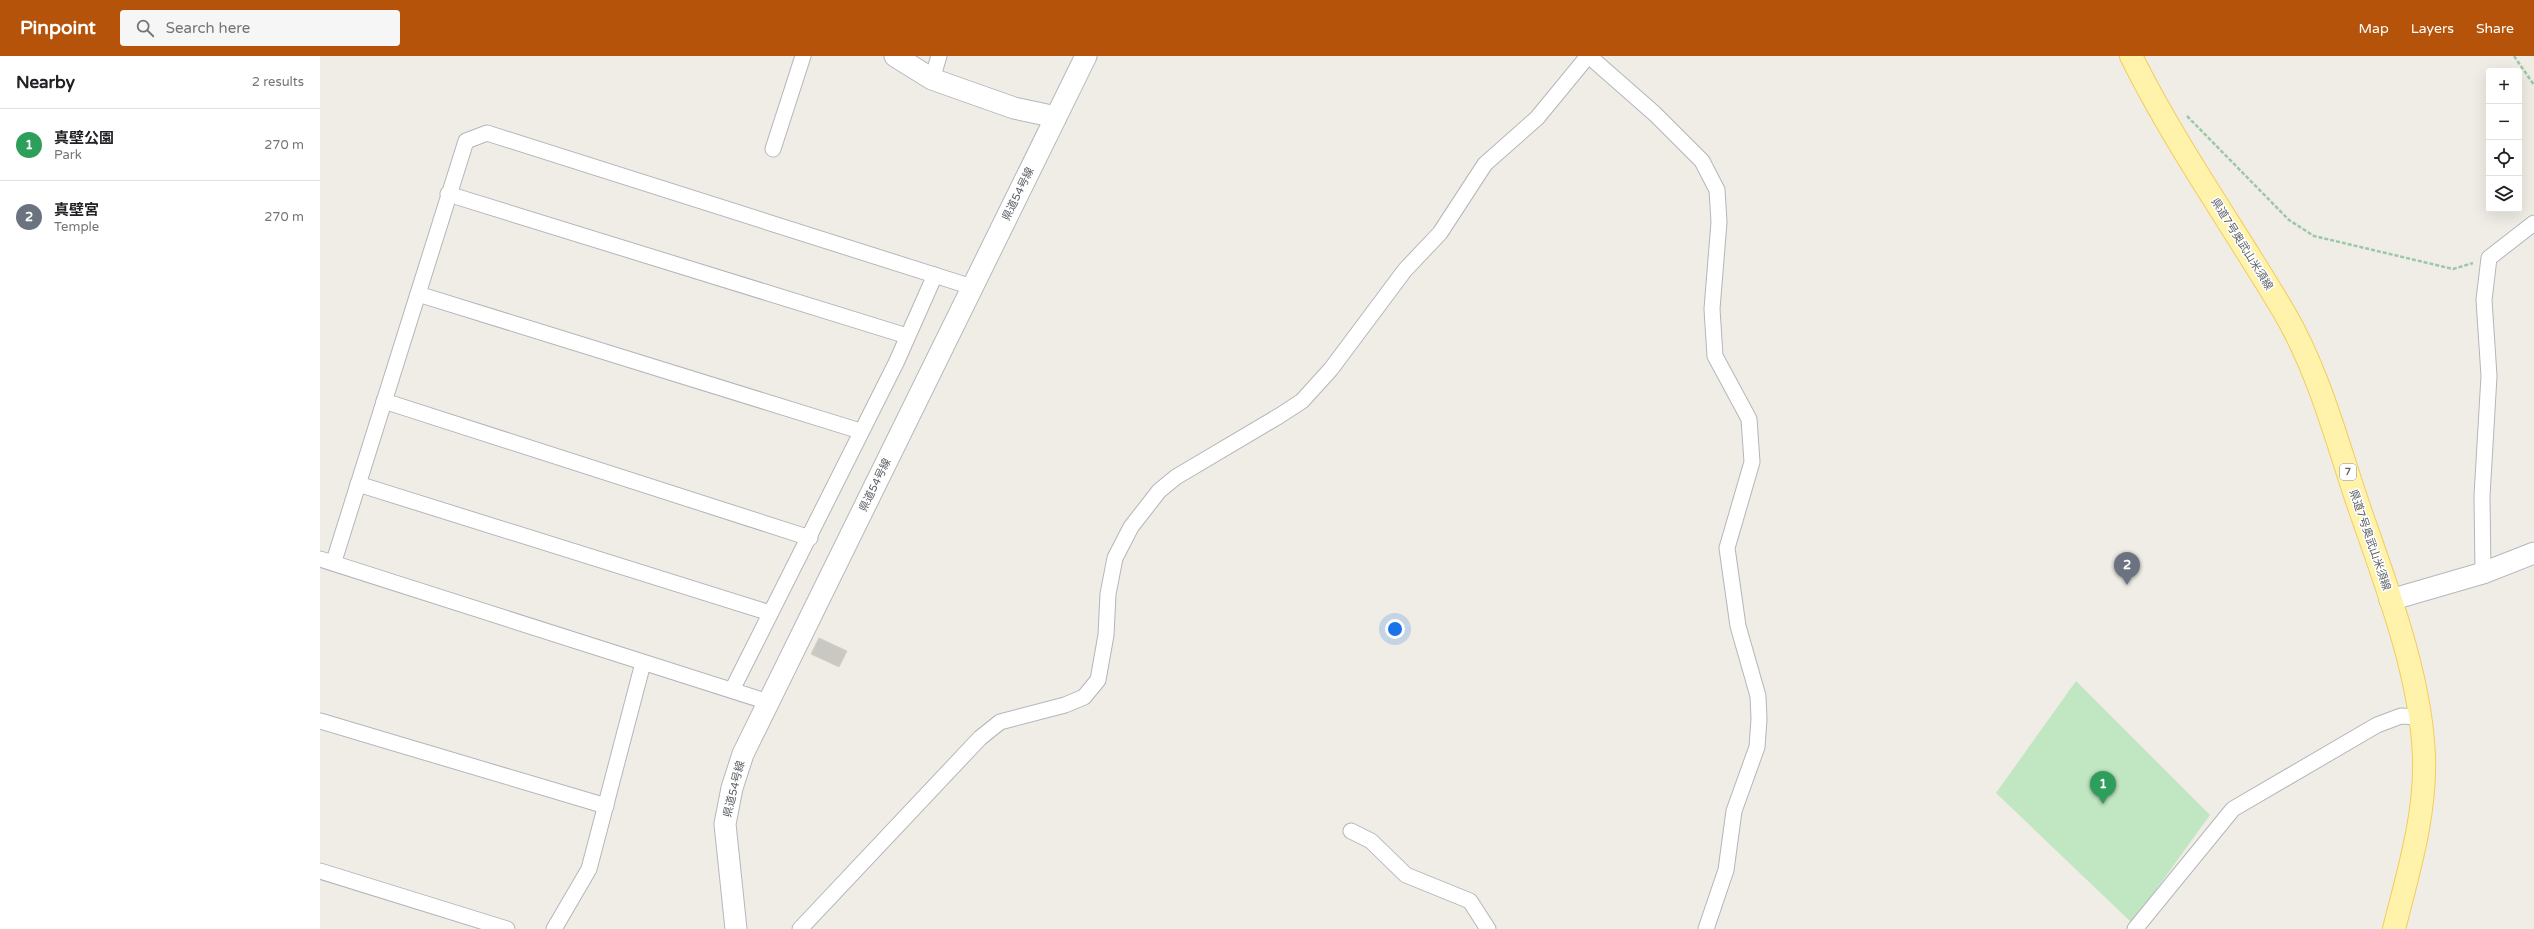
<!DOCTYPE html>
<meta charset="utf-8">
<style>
body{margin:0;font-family:"Varela Round","Noto Sans JP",sans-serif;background:#f6f6f6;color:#202124}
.controls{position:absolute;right:12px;top:12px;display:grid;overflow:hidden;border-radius:4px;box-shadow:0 4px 16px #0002}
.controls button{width:36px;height:36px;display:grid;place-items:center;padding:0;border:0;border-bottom:1px solid #e0e0e0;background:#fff;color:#202124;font:20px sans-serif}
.you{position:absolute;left:1075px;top:573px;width:14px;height:14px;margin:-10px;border:3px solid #fff;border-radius:50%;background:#1a73e8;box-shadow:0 0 0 6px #1a73e833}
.badge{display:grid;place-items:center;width:26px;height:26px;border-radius:50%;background:#b45309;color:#fff;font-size:13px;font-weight:700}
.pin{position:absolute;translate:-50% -33px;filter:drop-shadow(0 1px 2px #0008)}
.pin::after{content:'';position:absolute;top:21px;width:14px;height:12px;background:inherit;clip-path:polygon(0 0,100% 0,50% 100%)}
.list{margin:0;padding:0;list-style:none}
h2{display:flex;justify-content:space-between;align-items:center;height:52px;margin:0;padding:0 16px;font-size:17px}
h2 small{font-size:13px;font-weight:400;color:#757577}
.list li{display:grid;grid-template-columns:26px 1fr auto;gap:12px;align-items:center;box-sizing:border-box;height:72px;padding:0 16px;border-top:1px solid #e0e0e0}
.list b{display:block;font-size:15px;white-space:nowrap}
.list p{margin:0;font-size:13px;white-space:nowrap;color:#757577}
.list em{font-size:13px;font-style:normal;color:#757577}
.icon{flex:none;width:22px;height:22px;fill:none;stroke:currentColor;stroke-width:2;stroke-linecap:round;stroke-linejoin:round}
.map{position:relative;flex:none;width:2214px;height:873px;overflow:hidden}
header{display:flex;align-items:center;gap:24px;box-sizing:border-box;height:56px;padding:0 20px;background:#b45309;color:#fff}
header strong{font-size:19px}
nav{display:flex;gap:22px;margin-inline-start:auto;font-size:14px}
.search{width:280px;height:36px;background:#f6f6f6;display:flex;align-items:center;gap:10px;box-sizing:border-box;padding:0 14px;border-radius:4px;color:#757577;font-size:15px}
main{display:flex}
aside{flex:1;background:#fff}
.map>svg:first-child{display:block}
.green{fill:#c1e7c2}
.building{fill:#cac8c2;stroke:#d4cfc3}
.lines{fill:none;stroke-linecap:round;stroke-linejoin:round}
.street-casing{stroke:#b3b6ba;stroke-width:17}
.secondary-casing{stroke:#b4b8bd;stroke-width:23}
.primary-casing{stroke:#f4cc5a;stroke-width:24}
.path{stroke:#9ac8a8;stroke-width:2.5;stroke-dasharray:4 2;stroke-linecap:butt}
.street{stroke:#fff;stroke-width:15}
.secondary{stroke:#fff;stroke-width:21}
.primary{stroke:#fff3ab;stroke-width:22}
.labels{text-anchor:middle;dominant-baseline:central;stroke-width:3;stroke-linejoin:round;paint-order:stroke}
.shield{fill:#fff;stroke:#8e9094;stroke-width:1}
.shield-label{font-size:10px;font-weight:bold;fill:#5d6166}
.street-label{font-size:11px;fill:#5d6166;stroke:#fff}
</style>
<header>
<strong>Pinpoint</strong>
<div class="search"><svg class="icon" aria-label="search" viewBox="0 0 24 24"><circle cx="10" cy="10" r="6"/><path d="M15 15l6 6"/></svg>Search here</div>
<nav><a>Map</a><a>Layers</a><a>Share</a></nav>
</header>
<main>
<aside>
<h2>Nearby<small>2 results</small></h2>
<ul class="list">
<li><span class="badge" style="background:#2e9e5b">1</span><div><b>真壁公園</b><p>Park</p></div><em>270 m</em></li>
<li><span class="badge" style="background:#6b7280">2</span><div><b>真壁宮</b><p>Temple</p></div><em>270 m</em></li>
</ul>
</aside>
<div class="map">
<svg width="2214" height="873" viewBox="0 0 2214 873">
<rect width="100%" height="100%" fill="#efede5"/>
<path class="green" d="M1756,625l134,134 -78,108 -136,-130z"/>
<path class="building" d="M499,582l28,13 -8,16 -28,-13z"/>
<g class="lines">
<g class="street-casing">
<g id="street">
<path d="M1269,0l66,58 47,47 15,29 2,32 -7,87 3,47 34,63 3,43 -25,86 11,78 20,70 1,23 -2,28 -23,64 -8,59 -20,59"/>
<path d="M612,23l7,-23"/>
<path d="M453,93l30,-93"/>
<path d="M128,138l459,142"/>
<path d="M98,238l442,137"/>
<path d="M64,345l426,137"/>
<path d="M38,428l412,129"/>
<path d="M0,503l448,143"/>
<path d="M14,505l132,-420 21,-8 485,154"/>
<path d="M2163,517l-1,-77 7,-120 -5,-76 5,-42 45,-35"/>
<path d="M412,634l164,-327 39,-88"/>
<path d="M0,665l286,85"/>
<path d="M1031,775l20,10 35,34 64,26 18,28"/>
<path d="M0,815l187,58"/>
<path d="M234,873l35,-60 54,-206"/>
<path d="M480,873l180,-191 20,-16 65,-17 19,-8 14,-17 8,-45 2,-41 7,-36 16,-31 28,-36 17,-14 103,-61 23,-15 29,-32 74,-99 35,-37 45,-69 52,-46 51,-62"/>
<path d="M1815,873l98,-120 144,-84 24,-9 18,1"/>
</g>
</g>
<g class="secondary-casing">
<g id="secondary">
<path d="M575,0l37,23 82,29 42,9"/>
<path d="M2070,544l93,-27 51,-20"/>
<path d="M416,873l-11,-105 7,-36 11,-34 343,-698"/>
</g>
</g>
<g class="primary-casing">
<path id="primary" d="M1811,0c44,89 102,170 153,256 34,58 52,126 73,189 27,79 64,172 67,256 2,58 -16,116 -30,172"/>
</g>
<g class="path">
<path d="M2194,0l20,29"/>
<path d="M1867,60l102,104 25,16 139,33 20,-6"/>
</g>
<use href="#street" class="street"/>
<use href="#secondary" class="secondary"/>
<use href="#primary" class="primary"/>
</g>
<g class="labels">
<rect class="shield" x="2020" y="408" width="16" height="16" rx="3"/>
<g class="shield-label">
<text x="2028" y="416">7</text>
</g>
<g class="street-label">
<text transform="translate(698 138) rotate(-64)">県道54号線</text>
<text transform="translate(1922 188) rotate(58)">県道7号奥武山米須線</text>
<text transform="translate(555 429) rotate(-64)">県道54号線</text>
<text transform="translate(2050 484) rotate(71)">県道7号奥武山米須線</text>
<text transform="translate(414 733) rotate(-76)">県道54号線</text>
</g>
</g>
</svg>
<div class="controls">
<button>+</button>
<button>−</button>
<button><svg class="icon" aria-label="locate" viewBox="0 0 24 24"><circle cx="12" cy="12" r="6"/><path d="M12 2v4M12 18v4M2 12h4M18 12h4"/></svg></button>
<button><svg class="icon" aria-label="layers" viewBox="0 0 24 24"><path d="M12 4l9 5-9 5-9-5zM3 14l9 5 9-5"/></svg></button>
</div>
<div class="you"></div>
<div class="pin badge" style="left:1783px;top:748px;background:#2e9e5b">1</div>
<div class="pin badge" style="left:1807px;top:529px;background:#6b7280">2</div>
</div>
</main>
